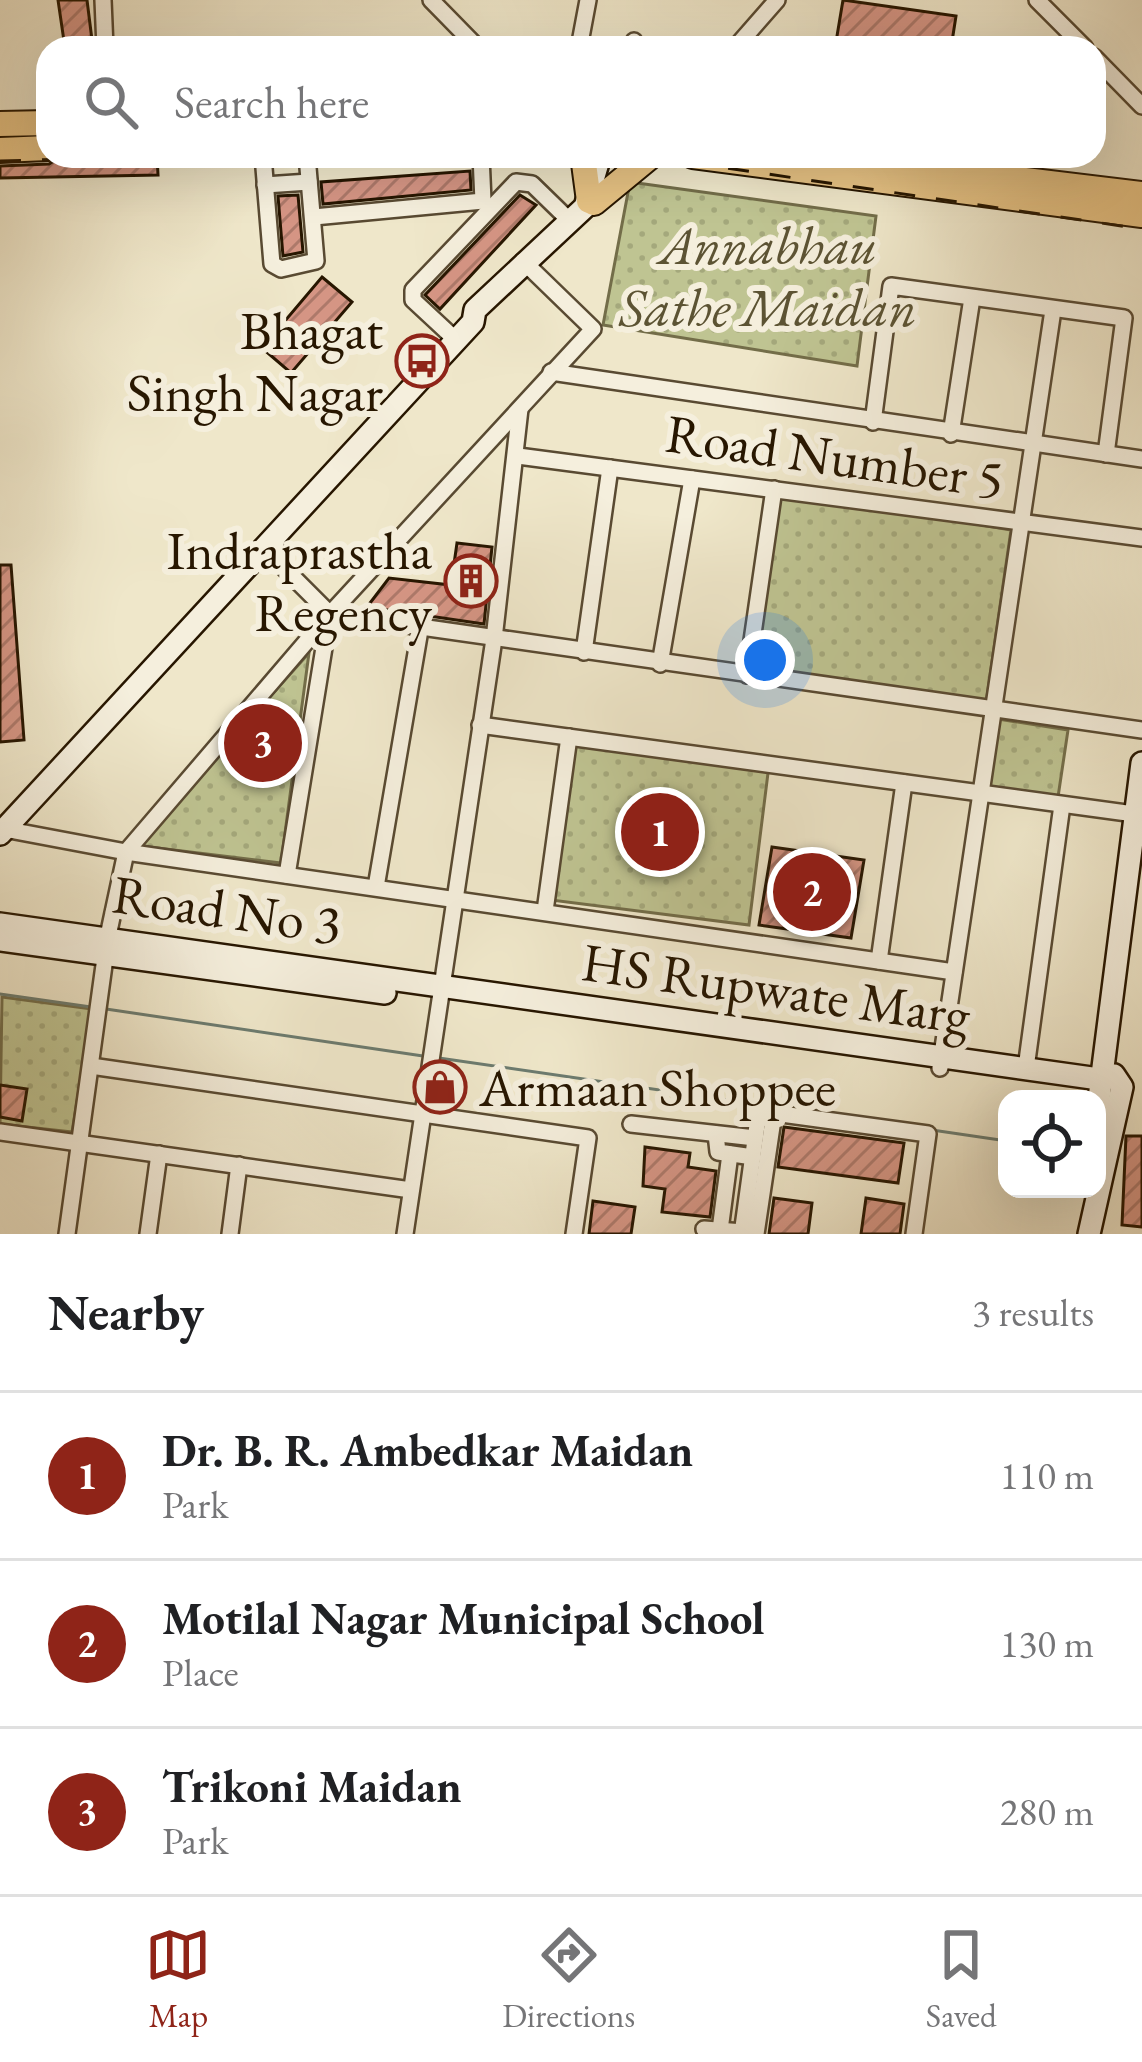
<!DOCTYPE html>
<style>
body{margin:0;font-family:"EB Garamond",serif;background:#f6f6f6;color:#202124}
.controls{position:absolute;right:36px;bottom:36px;display:grid;overflow:hidden;border-radius:24px;box-shadow:0 12px 48px #0002}
.controls button{width:108px;height:108px;display:grid;place-items:center;padding:0;border:0;border-bottom:3px solid #e0e0e0;background:#fff;color:#202124;font:60px sans-serif}
.you{position:absolute;left:765px;top:660px;width:42px;height:42px;margin:-30px;border:9px solid #fff;border-radius:50%;background:#1a73e8;box-shadow:0 0 0 18px #1a73e833}
.badge{display:grid;place-items:center;width:78px;height:78px;border-radius:50%;background:#8f2418;color:#fff;font-size:39px;font-weight:700}
.pin{position:absolute;translate:-50% -50%;border:6px solid #fff;box-shadow:0 3px 12px #0006}
.list{margin:0;padding:0;list-style:none}
h2{display:flex;justify-content:space-between;align-items:center;height:156px;margin:0;padding:0 48px;font-size:51px}
h2 small{font-size:39px;font-weight:400;color:#757577}
.list li{display:grid;grid-template-columns:78px 1fr auto;gap:36px;align-items:center;box-sizing:border-box;height:168px;padding:0 48px;border-top:3px solid #e0e0e0}
.list b{display:block;font-size:45px;white-space:nowrap}
.list p{margin:0;font-size:39px;white-space:nowrap;color:#757577}
.list em{font-size:39px;font-style:normal;color:#757577}
.icon{flex:none;width:66px;height:66px;fill:none;stroke:currentColor;stroke-width:2;stroke-linecap:round;stroke-linejoin:round}
.map{position:relative;flex:none;width:1142px;height:1234px;overflow:hidden}
.search{position:absolute;background:#fff;box-shadow:0 12px 48px #0002;left:36px;right:36px;top:36px;height:132px;display:flex;align-items:center;gap:30px;box-sizing:border-box;padding:0 42px;border-radius:36px;color:#757577;font-size:45px}
.sheet{height:660px;background:#fff}
nav{display:flex;justify-content:space-around;align-items:center;box-sizing:border-box;height:168px;border-top:3px solid #e0e0e0;background:#fff;font-size:33px;color:#757577}
nav a{display:grid;justify-items:center;gap:6px}
nav .on{color:#8f2418}
.map>svg:first-child{display:block}
.green{fill:url(#green-dots);stroke:#736d49;stroke-width:3}
.lines{fill:none;stroke-linecap:round;stroke-linejoin:round}
.stream{stroke:#6c7b6f;stroke-width:3}
.building{fill:url(#building-hatch);stroke:#271600;stroke-width:3}
.street-casing{stroke:#594a32;stroke-width:20}
.secondary-casing{stroke:#271600;stroke-width:26}
.primary-casing{stroke:#271600;stroke-width:28}
.street{stroke:#f5efdd;stroke-width:15}
.secondary{stroke:#f5efdd;stroke-width:21}
.primary{stroke:#e8c485;stroke-width:24}
.rail{stroke:#271600;stroke-width:3;stroke-dasharray:21 21;stroke-linecap:butt}
.labels{text-anchor:middle;dominant-baseline:central;stroke-width:12;stroke-linejoin:round;paint-order:stroke}
.park-label{font-size:54px;font-style:italic;fill:#5c5333;stroke:#f5efdd}
.poi-label{font-size:54px;fill:#271600;stroke:#f5efdd;text-anchor:end}
.street-label{font-size:54px;fill:#271600;stroke:#f5efdd}
</style>
<div class="map">
<svg width="1142" height="1234" viewBox="0 0 1142 1234">
<defs>
<pattern id="green-dots" width="8" height="8" patternUnits="userSpaceOnUse" patternTransform="scale(3)"><rect width="8" height="8" fill="#bfc492"/><path d="M2 2h.1M6 6h.1" fill="none" stroke="#a4a87c" stroke-width="1.8" stroke-linecap="round"/></pattern>
<pattern id="building-hatch" width="6" height="6" patternUnits="userSpaceOnUse" patternTransform="scale(3)"><rect width="6" height="6" fill="#d59584"/><path d="M-1 1l2-2M0 6l6-6M5 7l2-2" fill="none" stroke="#ad796a"/></pattern>
</defs>
<rect width="100%" height="100%" fill="#efe7ca"/>
<filter id="stains"><feTurbulence type="fractalNoise" baseFrequency=".00167" numOctaves="4"/><feColorMatrix values="0 0 0 0 .2 0 0 0 0 .09 0 0 0 0 .02 0 0 0 .5 -.17"/></filter>
<radialGradient id="worn" r=".72"><stop offset=".6" stop-color="#630" stop-opacity="0"/><stop offset="1" stop-color="#630" stop-opacity=".3"/></radialGradient>
<g class="green">
<path d="M630,182l246,34 -19,150 -254,-41z"/>
<path d="M775,490l236,40 -25,173 -231,-34z"/>
<path d="M309,653l-28,210 -148,-18 16,-13z"/>
<path d="M998,719l70,11 -10,67 -71,-11z"/>
<path d="M572,738l197,27 -20,160 -198,-25z"/>
<path d="M2,997l90,12 -20,123 -72,-8z"/>
</g>
<g class="lines">
<g class="stream">
<path d="M0,994l91,13"/>
<path d="M106,1009l317,47"/>
<path d="M439,1058l317,46"/>
<path d="M932,1130l75,11"/>
</g>
</g>
<g class="building">
<path d="M58,0h29l6,48h-28z"/>
<path d="M843,0l113,16 -5,32h-116z"/>
<path d="M62,156h95l1,19 -158,3v-12l49,-2z"/>
<path d="M470,171l1,19 -148,14 -2,-22z"/>
<path d="M298,195l5,57 -20,4 -5,-60z"/>
<path d="M520,195l16,10 -96,104 -15,-14z"/>
<path d="M322,277l30,25 -61,71 -29,-25z"/>
<path d="M457,543l35,4 -8,77 -117,-17 22,-29 62,7z"/>
<path d="M0,565h11l13,175 -24,2z"/>
<path d="M772,847l92,13 -13,78 -92,-13z"/>
<path d="M0,1085l27,4 -5,32 -22,-4z"/>
<path d="M784,1127l120,16 -6,40 -120,-16z"/>
<path d="M1126,1136h16v91l-20,-2z"/>
<path d="M645,1147l45,6 -2,14 28,4 -6,46 -48,-5 3,-23 -22,-3z"/>
<path d="M774,1198l38,5 -4,31h-39z"/>
<path d="M866,1198l38,6 -4,30h-39z"/>
<path d="M593,1201l42,6 -4,27h-42z"/>
</g>
<g class="lines">
<g class="street-casing">
<g id="street">
<path d="M103,0l2,48"/>
<path d="M431,0l47,48"/>
<path d="M1037,0l48,48"/>
<path d="M579,48l9,-48"/>
<path d="M634,48v-7"/>
<path d="M735,48l42,-48"/>
<path d="M1094,57l48,49"/>
<path d="M263,156l9,108 9,5 35,-8 -9,-105"/>
<path d="M265,185l44,-3"/>
<path d="M314,217l169,-16 -2,-45"/>
<path d="M456,340l-43,-40v-10l103,-108 16,2 38,37"/>
<path d="M551,372l591,87"/>
<path d="M873,422l18,-136 233,32 -18,136"/>
<path d="M951,434l21,-136"/>
<path d="M518,456l624,82"/>
<path d="M266,550l64,64"/>
<path d="M330,614l812,116"/>
<path d="M584,652l26,-184"/>
<path d="M660,664l32,-185"/>
<path d="M747,675l27,-186"/>
<path d="M480,725l662,90"/>
<path d="M4,829l122,23 828,120"/>
<path d="M287,875l42,-258"/>
<path d="M376,887l44,-257"/>
<path d="M545,911l24,-174"/>
<path d="M879,961l25,-178"/>
<path d="M91,1066l497,72 -14,96"/>
<path d="M940,1068l113,-758"/>
<path d="M1026,1068l36,-263"/>
<path d="M631,1124l124,14"/>
<path d="M0,1132l411,58"/>
<path d="M716,1134l2,18 35,5"/>
<path d="M704,1229l39,3"/>
<path d="M720,1230l10,-76"/>
<path d="M67,1234l41,-298 18,-84 204,-238 263,-285 -70,-68"/>
<path d="M148,1234l11,-80"/>
<path d="M230,1234l9,-69"/>
<path d="M405,1234l89,-595 26,-230"/>
<path d="M742,1234l17,-123 169,23 -14,100"/>
<path d="M756,1234l18,-121"/>
</g>
</g>
<g class="secondary-casing">
<g id="secondary">
<path d="M0,834l473,-512 2,-12 110,-103 15,-51"/>
<path d="M0,924l1099,155"/>
<path d="M0,940l385,53"/>
<path d="M1097,1114l45,-351"/>
<path d="M1089,1234l33,-147 -8,-12 -12,1"/>
</g>
</g>
<g class="primary-casing">
<g id="primary">
<path d="M0,124l48,-1"/>
<path d="M0,150l48,-2"/>
<path d="M583,156l6,45"/>
<path d="M693,156l449,59"/>
<path d="M827,156l315,38"/>
<path d="M594,203l57,-47"/>
</g>
</g>
<use href="#street" class="street"/>
<use href="#secondary" class="secondary"/>
<use href="#primary" class="primary"/>
<g class="rail">
<path d="M645,156l497,73"/>
<path d="M0,161l186,-5"/>
</g>
</g>
<defs>
<g id="bus-ring" transform="scale(2.7)"><circle r="9.5" fill="#f5efdd" stroke="#8f2418" stroke-width="1.5"/><path d="M-5-6H5V4H4V6H2V4H-2V6H-4V4H-5ZM-3.5-4V0h7V-4ZM-3.5 1.2v1.5H-2V1.2ZM2 1.2v1.5H3.5V1.2Z" fill="#8f2418"/></g>
<g id="building-ring" transform="scale(2.7)"><circle r="9.5" fill="#f5efdd" stroke="#8f2418" stroke-width="1.5"/><path d="M-4-6H4V6H1V3H-1V6H-4ZM-2.5-4.3h1.7v1.8h-1.7ZM.8-4.3h1.7v1.8H.8ZM-2.5-1h1.7V.8h-1.7ZM.8-1h1.7V.8H.8Z" fill="#8f2418"/></g>
<g id="shop-ring" transform="scale(2.7)"><circle r="9.5" fill="#f5efdd" stroke="#8f2418" stroke-width="1.5"/><path d="M-5-2.5h2.3a2.7 3.5 0 0 1 5.4 0H5L5.5 6h-11ZM-1.5-2.5h3a1.5 2.3 0 0 0-3 0Z" fill="#8f2418"/></g>
</defs>
<g fill-rule="evenodd">
<use href="#bus-ring" x="422" y="361"/>
<use href="#building-ring" x="471" y="581"/>
<use href="#shop-ring" x="440" y="1087"/>
</g>
<g class="labels">
<g class="park-label">
<text x="768" y="245">Annabhau<tspan x="768" dy="62">Sathe Maidan</tspan></text>
</g>
<g class="poi-label">
<text x="383" y="330">Bhagat<tspan x="383" dy="62">Singh Nagar</tspan></text>
<text x="432" y="550">Indraprastha<tspan x="432" dy="62">Regency</tspan></text>
<text x="479" y="1087" text-anchor="start">Armaan Shoppee</text>
</g>
<g class="street-label">
<text transform="translate(835 456) rotate(8)">Road Number 5</text>
<text transform="translate(227 909) rotate(8)">Road No 3</text>
<text transform="translate(776 988) rotate(8)">HS Rupwate Marg</text>
</g>
</g>
<rect width="100%" height="100%" filter="url(#stains)"/>
<rect width="100%" height="100%" fill="url(#worn)"/>
</svg>
<div class="controls">
<button><svg class="icon" aria-label="locate" viewBox="0 0 24 24"><circle cx="12" cy="12" r="6"/><path d="M12 2v4M12 18v4M2 12h4M18 12h4"/></svg></button>
</div>
<div class="you"></div>
<div class="pin badge" style="left:660px;top:832px">1</div>
<div class="pin badge" style="left:812px;top:892px">2</div>
<div class="pin badge" style="left:263px;top:743px">3</div>
<div class="search"><svg class="icon" aria-label="search" viewBox="0 0 24 24"><circle cx="10" cy="10" r="6"/><path d="M15 15l6 6"/></svg>Search here</div>
</div>
<section class="sheet">
<h2>Nearby<small>3 results</small></h2>
<ul class="list">
<li><span class="badge">1</span><div><b>Dr. B. R. Ambedkar Maidan</b><p>Park</p></div><em>110 m</em></li>
<li><span class="badge">2</span><div><b>Motilal Nagar Municipal School</b><p>Place</p></div><em>130 m</em></li>
<li><span class="badge">3</span><div><b>Trikoni Maidan</b><p>Park</p></div><em>280 m</em></li>
</ul>
</section>
<nav>
<a class="on"><svg class="icon" aria-label="map" viewBox="0 0 24 24"><path d="M3 6l6-2 6 2 6-2v14l-6 2-6-2-6 2zM9 4v14M15 6v14"/></svg>Map</a>
<a><svg class="icon" aria-label="directions" viewBox="0 0 24 24"><path d="M12 3l9 9-9 9-9-9zM9 14v-3h6M13 9l2 2-2 2"/></svg>Directions</a>
<a><svg class="icon" aria-label="saved" viewBox="0 0 24 24"><path d="M7 4h10v16l-5-4-5 4z"/></svg>Saved</a>
</nav>
